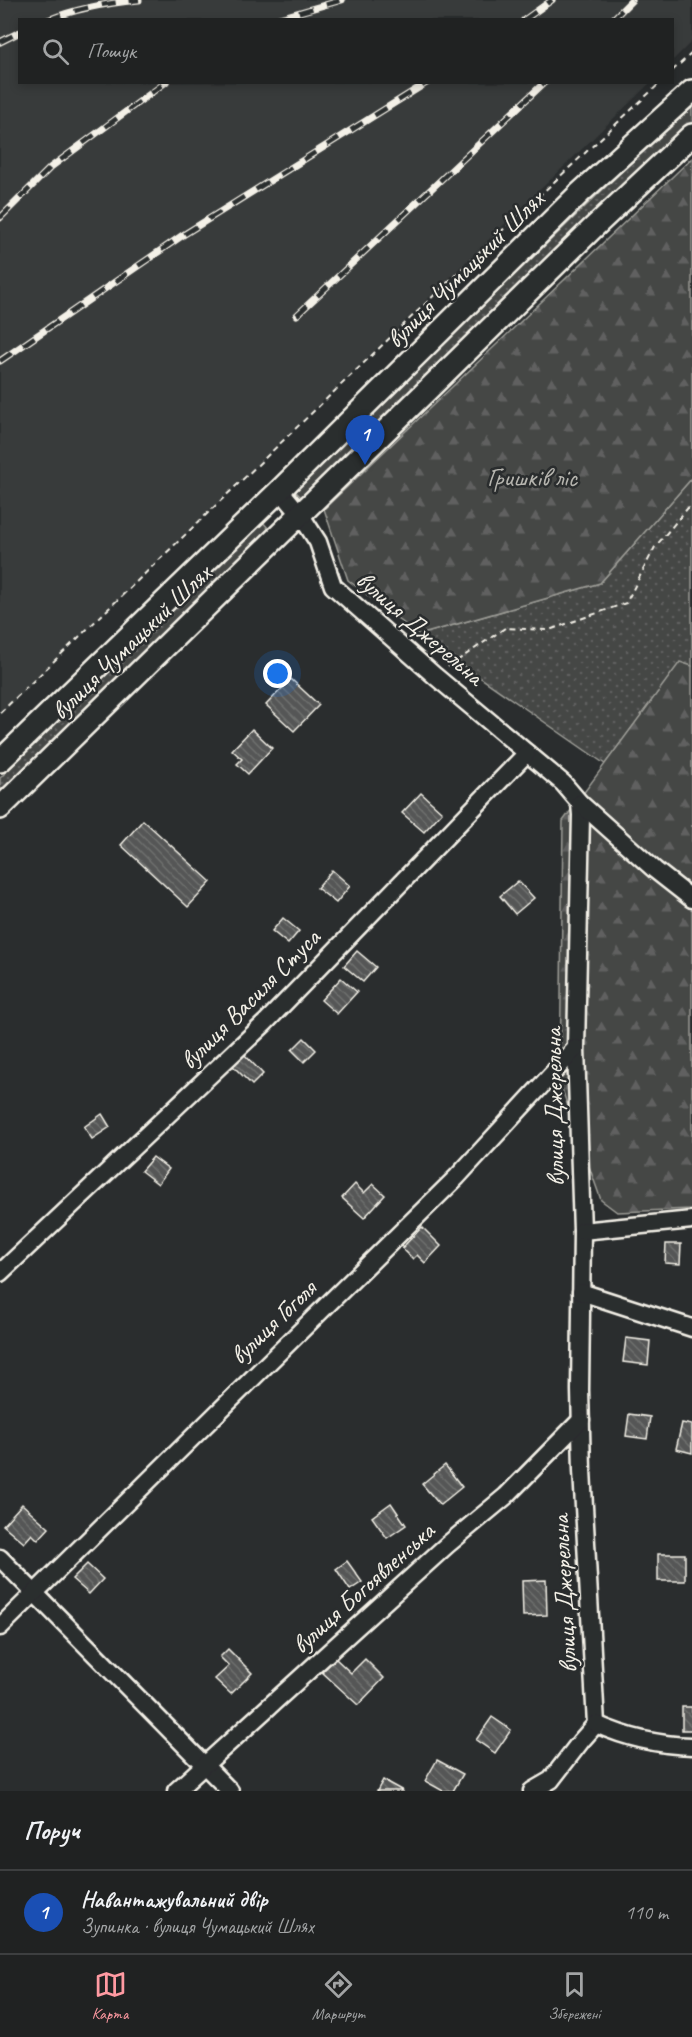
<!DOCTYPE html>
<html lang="uk">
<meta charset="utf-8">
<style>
body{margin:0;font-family:Caveat,sans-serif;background:#2d2f2f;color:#f1f3f6}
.you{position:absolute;left:278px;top:674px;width:21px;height:21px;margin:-15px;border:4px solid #fff;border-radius:50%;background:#1a73e8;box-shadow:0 0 0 9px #1a73e833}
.badge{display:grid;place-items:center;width:39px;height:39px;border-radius:50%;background:#ff9aa2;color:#fff;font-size:20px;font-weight:700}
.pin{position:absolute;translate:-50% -50px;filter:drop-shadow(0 2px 3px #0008)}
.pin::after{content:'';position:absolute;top:32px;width:21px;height:18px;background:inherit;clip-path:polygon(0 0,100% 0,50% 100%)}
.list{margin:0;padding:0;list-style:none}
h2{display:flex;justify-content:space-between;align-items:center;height:78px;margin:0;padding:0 24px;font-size:26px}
h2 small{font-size:20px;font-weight:400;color:#a2a4a5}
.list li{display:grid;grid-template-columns:39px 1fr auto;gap:18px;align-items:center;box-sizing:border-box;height:84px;padding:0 24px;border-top:2px solid #3d3f40}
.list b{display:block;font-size:22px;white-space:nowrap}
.list p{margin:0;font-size:20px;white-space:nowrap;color:#a2a4a5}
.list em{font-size:20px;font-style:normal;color:#a2a4a5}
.icon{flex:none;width:33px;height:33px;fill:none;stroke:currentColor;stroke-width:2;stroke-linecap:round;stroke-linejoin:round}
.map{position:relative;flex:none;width:692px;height:1791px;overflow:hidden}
.search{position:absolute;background:#202222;box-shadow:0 3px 9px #0003;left:18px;right:18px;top:18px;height:66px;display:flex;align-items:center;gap:15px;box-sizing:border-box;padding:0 21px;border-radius:0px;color:#a2a4a5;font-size:22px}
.sheet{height:162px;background:#202222}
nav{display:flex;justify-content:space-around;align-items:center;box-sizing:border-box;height:84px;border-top:2px solid #3d3f40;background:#202222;font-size:16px;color:#a2a4a5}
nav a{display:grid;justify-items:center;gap:3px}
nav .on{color:#ff9aa2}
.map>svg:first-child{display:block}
.built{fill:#373a3a}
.grass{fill:url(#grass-dots);stroke:#9c9c96;stroke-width:1.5}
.forest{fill:url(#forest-firs);stroke:#9c9c96;stroke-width:1.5}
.building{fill:url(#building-back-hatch);stroke:#f4f1e8;stroke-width:1.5}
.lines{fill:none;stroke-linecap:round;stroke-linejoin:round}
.minor-casing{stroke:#f4f1e8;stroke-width:21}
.major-casing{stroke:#f4f1e8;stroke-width:26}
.path{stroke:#f4f1e8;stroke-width:2;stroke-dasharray:6 4.5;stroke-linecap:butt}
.minor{stroke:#2a2d2e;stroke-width:16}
.major{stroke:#2a2d2e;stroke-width:21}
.rail-casing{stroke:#f4f1e8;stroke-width:7}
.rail{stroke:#2a2d2e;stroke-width:4.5;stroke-dasharray:14;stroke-linecap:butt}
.labels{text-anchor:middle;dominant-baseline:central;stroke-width:5;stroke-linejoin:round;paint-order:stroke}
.street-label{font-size:26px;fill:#f4f1e8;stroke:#2a2d2e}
.park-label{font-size:26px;fill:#b6b5af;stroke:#2a2d2e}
</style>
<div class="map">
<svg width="692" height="1791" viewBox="0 0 692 1791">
<defs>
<pattern id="grass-dots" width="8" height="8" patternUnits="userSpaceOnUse" patternTransform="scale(1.5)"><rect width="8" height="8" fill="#444645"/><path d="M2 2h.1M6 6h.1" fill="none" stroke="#606160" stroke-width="1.8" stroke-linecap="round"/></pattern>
<pattern id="forest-firs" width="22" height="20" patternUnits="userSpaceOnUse" patternTransform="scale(1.5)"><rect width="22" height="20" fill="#444645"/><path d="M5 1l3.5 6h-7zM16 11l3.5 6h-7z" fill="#606160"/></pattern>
<pattern id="building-back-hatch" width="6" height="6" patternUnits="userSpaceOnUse" patternTransform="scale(1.5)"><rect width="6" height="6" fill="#555756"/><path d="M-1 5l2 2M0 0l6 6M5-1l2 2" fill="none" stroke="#6e706e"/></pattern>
</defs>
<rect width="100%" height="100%" fill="#2a2d2e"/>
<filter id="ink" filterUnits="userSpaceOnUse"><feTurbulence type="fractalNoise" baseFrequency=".0167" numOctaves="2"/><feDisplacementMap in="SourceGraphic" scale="12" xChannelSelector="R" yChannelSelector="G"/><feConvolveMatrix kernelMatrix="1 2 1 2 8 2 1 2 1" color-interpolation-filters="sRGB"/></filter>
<g filter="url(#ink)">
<path class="built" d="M0,0h692v41l-19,19 -1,-40h-652v62l630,1 -650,632z"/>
<g class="grass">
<path d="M692,106v18l-66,61 -324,313 -9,-9 325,-314z"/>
<path d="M692,478v188l-12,-3 -75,101 -186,-129 181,-52z"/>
<path d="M261,520l8,9 -269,266v-17z"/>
</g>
<g class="forest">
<path d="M692,158v320l-92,105 -181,52 -71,-55 -24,-71z"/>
<path d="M680,662l12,4v543l-75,3 -16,-12 -41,-116 3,-263z"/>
</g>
<g class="building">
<path d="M291,679l28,26 -25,26 -28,-26z"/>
<path d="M252,729l20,19 -24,26 -11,-10 5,-5 -10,-9z"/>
<path d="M421,793l21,19 -18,20 -22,-19z"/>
<path d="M143,820l68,62 -23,25 -67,-62z"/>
<path d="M332,870l18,16 -14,17 -19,-15z"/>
<path d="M518,881l16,17 -19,16 -15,-18z"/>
<path d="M283,918l16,13 -11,13 -16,-13z"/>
<path d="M357,951l19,16 -13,15 -19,-16z"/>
<path d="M341,978l16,14 -20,22 -16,-14z"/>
<path d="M304,1038l12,12 -12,12 -12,-12z"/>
<path d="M243,1053l20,21 -11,11 -21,-21z"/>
<path d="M102,1114l8,13 -18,12 -8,-12z"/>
<path d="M153,1157l16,12 -11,15 -17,-13z"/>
<path d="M355,1184l9,9 9,-9 12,11 -21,23 -22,-20z"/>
<path d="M422,1227l19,19 -16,17 -8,-8 -4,4 -11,-11z"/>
<path d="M666,1244h15l-1,20 -15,-1z"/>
<path d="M626,1338l24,3 -2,24 -25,-3z"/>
<path d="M629,1414l21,3 -3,22 -21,-3z"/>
<path d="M682,1423l10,2v28l-16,-4z"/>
<path d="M445,1465l17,22 -22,18 -18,-21z"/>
<path d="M391,1503l15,22 -19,13 -15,-21z"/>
<path d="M22,1504l27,24 -11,12 -6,-6 -8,9 -21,-18z"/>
<rect x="658" y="1554" width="27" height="27"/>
<path d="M347,1561l15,21 -12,8 -14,-21z"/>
<path d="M87,1564l16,15 -14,15 -17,-15z"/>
<path d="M546,1580l1,35 -24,1 -1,-35z"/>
<path d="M228,1649l24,24 -21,21 -16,-15 14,-13 -9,-9z"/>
<path d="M335,1658l16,15 14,-14 19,19 -26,27 -36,-33z"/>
<rect x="682" y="1707" width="10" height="23"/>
<path d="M492,1717l19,13 -16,23 -19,-13z"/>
<path d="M437,1760l26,14 -10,17h-10l-18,-10z"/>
<path d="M383,1780l20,11h-26z"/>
</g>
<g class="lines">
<g class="minor-casing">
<g id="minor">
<path d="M280,490l20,24 18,28 15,44 102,90 128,107 17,20 1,12 -5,233 6,183 -2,159 2,80 14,254 -15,17 -30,39 -19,11"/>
<path d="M580,803l75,67 37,29"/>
<path d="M582,1231l110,-11"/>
<path d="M0,1273l265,-250 262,-270"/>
<path d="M581,1292l111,36"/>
<path d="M0,1558l230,233"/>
<path d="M0,1627l457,-450 119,-129"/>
<path d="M596,1724c31,14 63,21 96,22"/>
<path d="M176,1791l271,-246 59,-49 75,-76"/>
</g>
</g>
<g class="major-casing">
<g id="major">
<path d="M0,761l280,-271 300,-297 112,-102"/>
<path d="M0,808l592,-579 100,-94"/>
</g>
</g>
<g class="path">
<path d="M672,71l20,-18"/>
<path d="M448,667l57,-39 44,2 77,-27 29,-56 37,-44"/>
<path d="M0,713l477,-459 184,-172"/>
</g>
<use href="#minor" class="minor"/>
<use href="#major" class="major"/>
<g class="rail-casing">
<g id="rail">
<path d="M48,20c29,-12 60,-17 91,-20"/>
<path d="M272,20l70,-20"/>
<path d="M524,20l28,-20"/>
<path d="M612,20l20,-20"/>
<path d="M0,42l20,-10"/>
<path d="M0,218l51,-51 115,-85"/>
<path d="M297,315l248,-233"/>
<path d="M0,361l183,-126 245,-153"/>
</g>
</g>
<use href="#rail" class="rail"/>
</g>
</g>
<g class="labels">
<g class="street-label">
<text transform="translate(465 269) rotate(-45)">вулиця Чумацький Шлях</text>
<text transform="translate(420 628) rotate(41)">вулиця Джерельна</text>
<text transform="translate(131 642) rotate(-44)">вулиця Чумацький Шлях</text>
<text transform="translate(250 999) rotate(-45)">вулиця Василя Стуса</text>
<text transform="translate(554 1107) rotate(-91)">вулиця Джерельна</text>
<text transform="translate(273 1322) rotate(-44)">вулиця Гоголя</text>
<text transform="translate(363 1588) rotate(-42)">вулиця Богоявленська</text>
<text transform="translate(564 1594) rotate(-93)">вулиця Джерельна</text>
</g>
<g class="park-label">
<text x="532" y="477">Гришків ліс</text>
</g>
</g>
</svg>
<div class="you"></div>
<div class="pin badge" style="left:365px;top:465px;background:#1a4fb4">1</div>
<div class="search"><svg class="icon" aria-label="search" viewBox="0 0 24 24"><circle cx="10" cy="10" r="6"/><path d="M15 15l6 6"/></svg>Пошук</div>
</div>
<section class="sheet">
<h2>Поруч<small></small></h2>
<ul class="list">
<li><span class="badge" style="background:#1a4fb4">1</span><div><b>Навантажувальний двір</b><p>Зупинка · вулиця Чумацький Шлях</p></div><em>110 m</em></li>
</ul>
</section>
<nav>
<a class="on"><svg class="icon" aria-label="map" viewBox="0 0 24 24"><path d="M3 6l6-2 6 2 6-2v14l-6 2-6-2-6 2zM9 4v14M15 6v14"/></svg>Карта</a>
<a><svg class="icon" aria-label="directions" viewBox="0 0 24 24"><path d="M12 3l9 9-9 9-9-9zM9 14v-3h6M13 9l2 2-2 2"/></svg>Маршрут</a>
<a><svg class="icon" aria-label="saved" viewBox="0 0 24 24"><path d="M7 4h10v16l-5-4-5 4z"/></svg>Збережені</a>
</nav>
